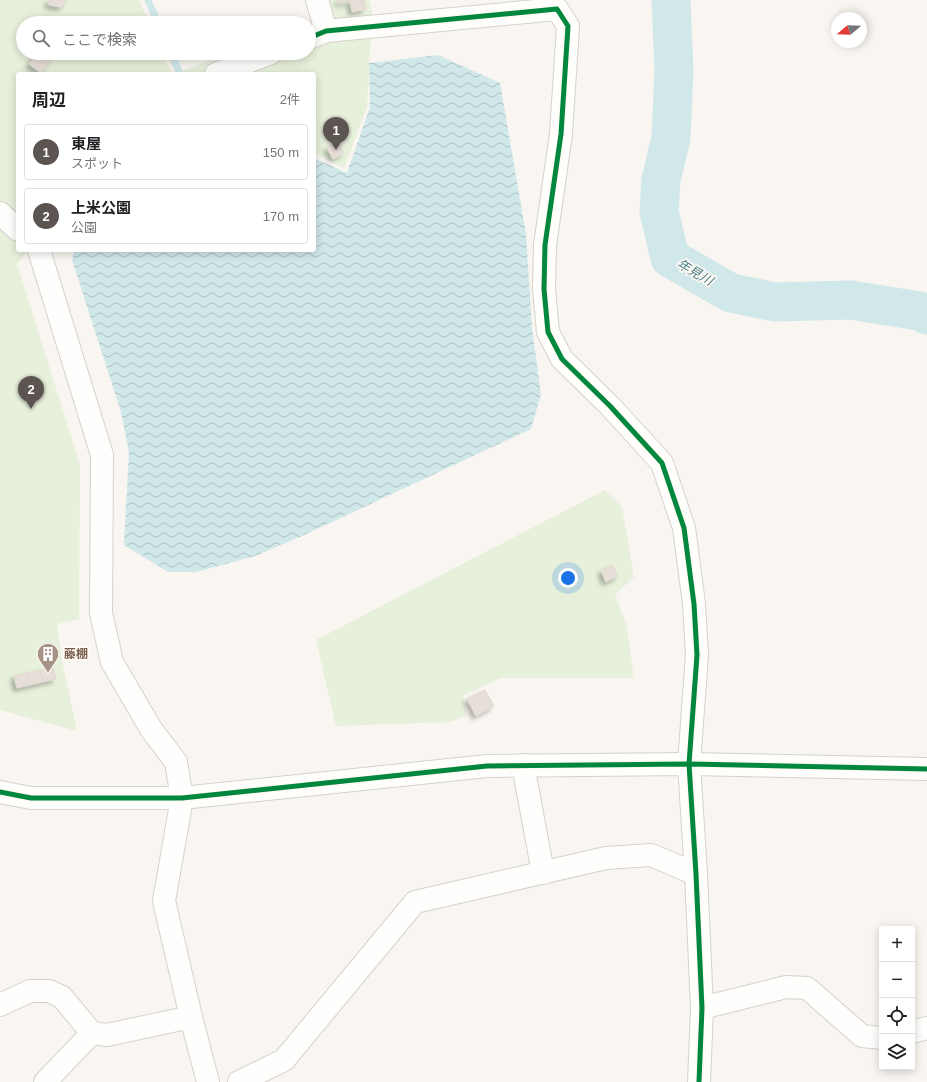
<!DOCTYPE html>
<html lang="ja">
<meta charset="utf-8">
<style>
body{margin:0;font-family:Helvetica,"Noto Sans JP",sans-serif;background:#f6f6f6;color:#202124}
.controls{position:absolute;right:12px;bottom:12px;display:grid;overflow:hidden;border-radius:4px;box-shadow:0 2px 10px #0003}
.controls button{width:36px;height:36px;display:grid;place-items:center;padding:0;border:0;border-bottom:1px solid #e0e0e0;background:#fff;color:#202124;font:20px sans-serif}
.compass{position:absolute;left:831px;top:12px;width:36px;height:36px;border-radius:50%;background:#fff;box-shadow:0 2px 10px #0003;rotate:251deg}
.you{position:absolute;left:568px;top:578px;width:14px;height:14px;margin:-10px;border:3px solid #fff;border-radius:50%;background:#1a73e8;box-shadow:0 0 0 6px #1a73e833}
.badge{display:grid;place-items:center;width:26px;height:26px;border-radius:50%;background:#5c5450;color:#fff;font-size:13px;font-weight:700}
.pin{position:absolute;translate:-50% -33px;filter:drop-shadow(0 1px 2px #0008)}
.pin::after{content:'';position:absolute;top:21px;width:14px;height:12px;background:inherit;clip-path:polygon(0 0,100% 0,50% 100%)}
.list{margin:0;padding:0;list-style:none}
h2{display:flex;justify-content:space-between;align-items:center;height:52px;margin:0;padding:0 16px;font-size:17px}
h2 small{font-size:13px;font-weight:400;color:#757577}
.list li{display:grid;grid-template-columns:26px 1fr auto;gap:12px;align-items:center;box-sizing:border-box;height:56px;margin:0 8px 8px;padding:0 8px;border:1px solid #e0e0e0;border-radius:4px}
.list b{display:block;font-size:15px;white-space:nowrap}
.list p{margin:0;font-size:13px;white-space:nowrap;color:#757577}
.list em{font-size:13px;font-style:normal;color:#757577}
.icon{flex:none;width:22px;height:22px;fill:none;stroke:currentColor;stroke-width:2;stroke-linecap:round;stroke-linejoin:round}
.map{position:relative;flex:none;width:927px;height:1082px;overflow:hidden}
.search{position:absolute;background:#fff;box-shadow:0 2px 10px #0003;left:16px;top:16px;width:300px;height:44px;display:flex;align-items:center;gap:10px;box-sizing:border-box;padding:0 14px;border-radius:22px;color:#757577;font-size:15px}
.panel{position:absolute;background:#fff;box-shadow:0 2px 10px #0003;left:16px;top:72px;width:300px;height:180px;border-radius:4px}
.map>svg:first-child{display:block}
.green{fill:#e7f0db}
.water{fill:url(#water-waves)}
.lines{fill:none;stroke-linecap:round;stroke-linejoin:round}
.stream{stroke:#d0e8ea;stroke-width:7}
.river{stroke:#d0e8ea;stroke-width:39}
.building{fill:#e6ded7;stroke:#e2d8d2;filter:url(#shadow)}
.minor-casing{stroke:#d7d1cb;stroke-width:24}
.minor{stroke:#fefefd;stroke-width:22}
.cycleway-casing{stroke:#fffaf3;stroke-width:8}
.cycleway{stroke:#00873e;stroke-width:5}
.labels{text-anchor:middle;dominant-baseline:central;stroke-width:3.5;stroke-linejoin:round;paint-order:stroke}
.poi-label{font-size:12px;font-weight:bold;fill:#7a5c4d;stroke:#fffaf3;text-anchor:start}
.water-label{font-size:13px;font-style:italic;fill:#437c86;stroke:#fffaf3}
</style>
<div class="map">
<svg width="927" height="1082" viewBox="0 0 927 1082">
<defs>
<pattern id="water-waves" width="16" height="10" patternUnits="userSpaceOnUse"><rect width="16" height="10" fill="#d0e8ea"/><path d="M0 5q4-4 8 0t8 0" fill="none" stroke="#aebfc0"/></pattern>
<filter id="shadow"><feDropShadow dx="-3.5" dy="3.5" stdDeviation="2" flood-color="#0004"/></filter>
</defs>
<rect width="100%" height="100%" fill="#f9f5f0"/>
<g class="green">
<path d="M0,0h139l10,23h-126v30h139l10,21h-154v176h10l-11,14 63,201 -1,154 -22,5 4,32 16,75 -77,-21z"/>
<path d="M323,0h46l3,11 -5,96 -23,61 -30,-15v-79h-141l58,-21h78v-28l19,-7z"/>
<path d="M605,490l17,17 12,70 -19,18 12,32 7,51h-134l-37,18 4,19 -16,7 -115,4 -20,-86z"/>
</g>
<path class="water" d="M438,55l62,28 26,151 6,94 9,66 -10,35 -229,107 -47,20 -59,16h-28l-44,-27 5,-93 -8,-40 -49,-152 3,-10h239v-92l33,15 23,-66 -1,-44z"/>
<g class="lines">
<g class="stream">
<path d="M148,0l10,23"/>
<path d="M171,53l9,21"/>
</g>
<path class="river" d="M671,0l3,71 -3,67 -10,42 -2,31 11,47 61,35 44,9 76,-2 68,11 8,4"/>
</g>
<g class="building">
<path d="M48,0h19l-6,7 -12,-2z"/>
<path d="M338,0h26l2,9 -14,3 -2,-11 -11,2z"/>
<path d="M37,53h16l2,1 -14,19 -12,-9z"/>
<path d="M339,142l5,11 -11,6 -6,-11z"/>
<path d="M613,565l5,11 -12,6 -5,-11z"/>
<path d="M53,667l3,12 -13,3 -3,-12z"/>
<path d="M40,670l3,12 -13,3 -3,-12z"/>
<path d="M27,673l3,12 -13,3 -3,-12z"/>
<path d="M485,690l9,16 -18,10 -9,-17z"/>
</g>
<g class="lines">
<g class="minor-casing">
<g id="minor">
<path d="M317,0l9,31"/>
<path d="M309,38l17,-7 231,-22 11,17 -7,108 -16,111 -1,44 4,43 14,27 48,47 52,57 22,65 10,76 3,51 -8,109 7,110 6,134 -3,74"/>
<path d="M216,74l55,-21"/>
<path d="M0,213l18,17"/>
<path d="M39,250l63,205 -1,158 11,49 39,67 25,33 6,36 -18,103 27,116 17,65"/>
<path d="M523,765l20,108"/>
<path d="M0,792l31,6h151l305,-32 202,-2 238,5"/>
<path d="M0,1005l30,-14h19l13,6 30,36 15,2 84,-18"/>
<path d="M702,1008l84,-21 21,1 55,48 20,2"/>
<path d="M912,1032l15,-4"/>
<path d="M45,1082l47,-49"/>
<path d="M239,1082l45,-22 131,-158 191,-44 45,-3 45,19"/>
</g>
</g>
<use href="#minor" class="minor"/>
<g class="cycleway-casing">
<g id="cycleway">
<path d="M309,38l17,-7 231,-22 11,17 -7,108 -16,111 -1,44 4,43 14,27 48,47 52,57 22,65 10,76 3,51 -8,109 7,110 6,134 -3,74"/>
<path d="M0,792l31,6h151l305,-32 202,-2 238,5"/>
</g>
</g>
<use href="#cycleway" class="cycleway"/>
</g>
<defs>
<g id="building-pin" transform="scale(1.15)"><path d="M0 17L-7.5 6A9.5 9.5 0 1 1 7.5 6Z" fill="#a69286" stroke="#fffaf3"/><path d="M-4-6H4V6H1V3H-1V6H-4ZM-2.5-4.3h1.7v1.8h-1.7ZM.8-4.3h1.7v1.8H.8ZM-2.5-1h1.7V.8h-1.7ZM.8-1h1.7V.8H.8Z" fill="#fff"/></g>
</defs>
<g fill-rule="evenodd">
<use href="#building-pin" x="48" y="654"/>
</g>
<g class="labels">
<g class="poi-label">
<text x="64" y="654">藤棚</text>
</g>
<g class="water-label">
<text transform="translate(695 272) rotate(30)">年見川</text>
</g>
</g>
</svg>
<div class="controls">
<button>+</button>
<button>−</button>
<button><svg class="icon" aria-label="locate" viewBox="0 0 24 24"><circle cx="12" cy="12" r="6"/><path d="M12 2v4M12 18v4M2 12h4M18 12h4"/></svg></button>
<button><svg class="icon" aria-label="layers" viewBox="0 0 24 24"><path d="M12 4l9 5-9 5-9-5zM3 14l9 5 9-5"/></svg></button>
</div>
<svg class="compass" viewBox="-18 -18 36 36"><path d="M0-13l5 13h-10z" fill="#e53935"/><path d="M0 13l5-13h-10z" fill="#757577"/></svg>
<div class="you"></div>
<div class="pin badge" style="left:336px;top:150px">1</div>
<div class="pin badge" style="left:31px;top:409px">2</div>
<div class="search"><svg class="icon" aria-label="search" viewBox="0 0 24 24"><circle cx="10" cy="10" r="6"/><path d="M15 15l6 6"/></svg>ここで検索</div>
<section class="panel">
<h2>周辺<small>2件</small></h2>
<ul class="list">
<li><span class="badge">1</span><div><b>東屋</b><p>スポット</p></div><em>150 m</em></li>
<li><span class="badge">2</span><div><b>上米公園</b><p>公園</p></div><em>170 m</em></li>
</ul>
</section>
</div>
